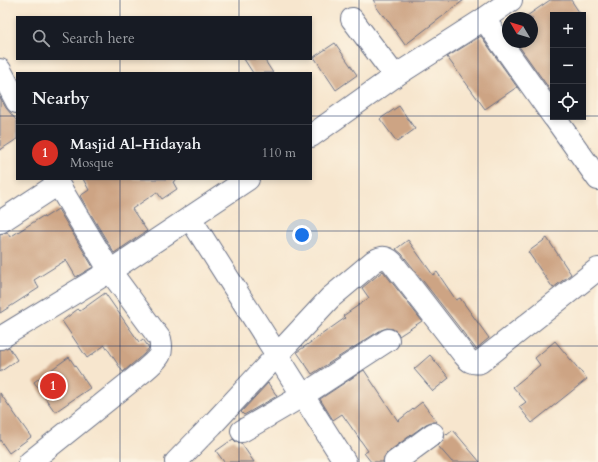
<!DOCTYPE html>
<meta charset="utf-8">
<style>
body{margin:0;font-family:Cardo,serif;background:#20242c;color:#f1f3f6}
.controls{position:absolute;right:12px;top:12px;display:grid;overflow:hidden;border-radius:0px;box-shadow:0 2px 6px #0003}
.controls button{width:36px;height:36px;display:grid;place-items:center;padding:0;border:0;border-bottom:1px solid #363941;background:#171b24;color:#f1f3f6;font:20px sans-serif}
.compass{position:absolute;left:502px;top:12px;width:36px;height:36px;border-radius:50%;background:#171b24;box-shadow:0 2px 6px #0003;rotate:308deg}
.you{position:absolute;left:302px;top:235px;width:14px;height:14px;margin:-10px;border:3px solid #fff;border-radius:50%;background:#1a73e8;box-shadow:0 0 0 6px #1a73e833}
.badge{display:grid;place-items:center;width:26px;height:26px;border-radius:50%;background:#d93025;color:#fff;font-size:13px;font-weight:700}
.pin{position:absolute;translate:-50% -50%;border:2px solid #fff;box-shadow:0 1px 4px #0006}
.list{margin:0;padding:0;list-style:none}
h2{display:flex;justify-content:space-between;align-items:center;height:52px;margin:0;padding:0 16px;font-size:17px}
h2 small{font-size:13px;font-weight:400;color:#9ea1a6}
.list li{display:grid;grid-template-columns:26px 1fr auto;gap:12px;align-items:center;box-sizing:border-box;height:56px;padding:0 16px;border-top:1px solid #363941}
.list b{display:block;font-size:15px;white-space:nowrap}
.list p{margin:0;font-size:13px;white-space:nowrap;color:#9ea1a6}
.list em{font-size:13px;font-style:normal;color:#9ea1a6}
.icon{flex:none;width:22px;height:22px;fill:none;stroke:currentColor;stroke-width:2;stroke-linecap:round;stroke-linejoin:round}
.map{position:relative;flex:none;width:598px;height:462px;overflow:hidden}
.search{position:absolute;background:#171b24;box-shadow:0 2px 6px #0003;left:16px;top:16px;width:296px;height:44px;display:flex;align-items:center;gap:10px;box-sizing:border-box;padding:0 14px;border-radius:0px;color:#9ea1a6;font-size:15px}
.panel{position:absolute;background:#171b24;box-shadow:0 2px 6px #0003;left:16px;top:72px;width:296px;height:108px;border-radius:0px}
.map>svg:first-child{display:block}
.building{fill:#cda484}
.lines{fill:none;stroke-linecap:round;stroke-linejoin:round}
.minor-casing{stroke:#686f85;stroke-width:24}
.minor{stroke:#fff;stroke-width:22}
.grid{fill:none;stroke:#1b2f5e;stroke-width:1;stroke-opacity:0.55}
</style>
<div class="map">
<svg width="598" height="462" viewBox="0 0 598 462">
<rect width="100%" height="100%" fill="#fcf5e5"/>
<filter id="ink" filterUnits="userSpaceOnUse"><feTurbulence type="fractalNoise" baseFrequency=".025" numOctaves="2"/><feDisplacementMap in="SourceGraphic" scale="8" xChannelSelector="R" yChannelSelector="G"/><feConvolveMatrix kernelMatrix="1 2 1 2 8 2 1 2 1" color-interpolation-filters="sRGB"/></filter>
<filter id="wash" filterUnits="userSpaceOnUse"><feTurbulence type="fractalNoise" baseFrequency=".012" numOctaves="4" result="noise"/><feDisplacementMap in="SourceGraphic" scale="16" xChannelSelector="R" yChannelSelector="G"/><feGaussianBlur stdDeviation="0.9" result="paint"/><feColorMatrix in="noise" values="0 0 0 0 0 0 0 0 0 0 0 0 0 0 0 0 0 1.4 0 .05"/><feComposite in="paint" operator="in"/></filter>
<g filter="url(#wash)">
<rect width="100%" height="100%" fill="#f7e6ce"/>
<g id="blocks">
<g class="building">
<path d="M373,0h91l-59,45 -21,-30 -1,1 -8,-11 1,-1z"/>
<path d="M550,0h21l10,15h-28v79l-37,-52h16v-24h-8z"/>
<path d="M481,36l36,51 -32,22 -38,-52z"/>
<path d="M335,43l22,32 -21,15 -22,-33z"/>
<path d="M244,59h20l9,14h-20z"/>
<path d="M0,97l6,11 11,13v18l-17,11z"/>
<path d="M399,106l16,23 -18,13 -17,-23z"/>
<path d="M83,179h94l-4,3 4,7 -15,10 -5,-7 -25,17 15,22 -33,22 -34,-57 9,-6z"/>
<path d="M58,209l35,58 -17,10 -10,-17 -32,20 5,8 -39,25v-79l7,-2 3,5 33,-21 1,2z"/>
<path d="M547,238l24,36 -18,14 -25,-36z"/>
<path d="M408,240l25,35 4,-3 19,28 4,-2 29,40 -13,11 -74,-95 -6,-5z"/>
<path d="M383,271l39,50 -23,15 -1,-3 -5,-4 -6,-1 -6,2 -69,44 -15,-22 48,-34 -2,-2 26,-18 -7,-10z"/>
<path d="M105,293l34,49 4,-3 6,9 -5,6 -21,18 -18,-27 -18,13 -25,-37 16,-12 2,2z"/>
<path d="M555,341l32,38 -55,44 -13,-16 7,-5 -13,-15 27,-22 -5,-7z"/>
<path d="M9,347l8,13 -17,12v-22z"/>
<path d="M430,355l19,23 -16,13 -19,-22z"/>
<path d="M69,357l21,31 -35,24 -21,-30z"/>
<path d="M364,370l34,51 24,-19 15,20h-6l-5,2 -38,28 -4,5 -1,5h-12l-7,-9 4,-2 -26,-37 -9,6 -13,-21z"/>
<path d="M268,383l9,13 -33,19 -3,-3z"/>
<path d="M0,393l31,44 -22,16 -9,-13z"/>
<path d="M453,430l27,32h-28l-14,-16 6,-7 1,-6 2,2z"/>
<path d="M233,439l3,3 5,1 13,19h-30l-8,-11z"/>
</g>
</g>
</g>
<g filter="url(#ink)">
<use href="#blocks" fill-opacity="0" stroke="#686f85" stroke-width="1"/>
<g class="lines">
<g class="minor-casing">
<g id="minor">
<path d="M352,19l43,57"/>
<path d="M484,19l69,97"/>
<path d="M0,70l17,32"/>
<path d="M554,117l44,62"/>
<path d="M311,136l84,-60 89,-57 27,-19"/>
<path d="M190,218l155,244"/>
<path d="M0,222l58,-38"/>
<path d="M0,338l110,-67 138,-92"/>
<path d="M242,431l60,-35 86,-56"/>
<path d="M30,462l115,-92c12,-11 19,-14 15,-31l-50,-68 -55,-92"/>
<path d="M176,462l36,-37 118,-127 44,-37c8,-4 11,-5 18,1l72,93c5,6 8,9 16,7l118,-93"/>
<path d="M395,462l38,-28"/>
</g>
</g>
<use href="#minor" class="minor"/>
</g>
</g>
<path class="grid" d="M120,0v17M239,0v17M359,0v462M478,0v462M120,59v14M239,59v14M0,116h17M311,116h242M583,116h15M120,179v283M239,179v283M0,231h598M0,346h598"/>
</svg>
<div class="controls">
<button>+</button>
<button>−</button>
<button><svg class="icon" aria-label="locate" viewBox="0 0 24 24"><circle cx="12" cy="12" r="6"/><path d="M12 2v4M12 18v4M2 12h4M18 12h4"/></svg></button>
</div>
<svg class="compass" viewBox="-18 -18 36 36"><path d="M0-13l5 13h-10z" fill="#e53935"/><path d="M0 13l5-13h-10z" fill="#9ea1a6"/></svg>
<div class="you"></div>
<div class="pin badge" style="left:53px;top:386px">1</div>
<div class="search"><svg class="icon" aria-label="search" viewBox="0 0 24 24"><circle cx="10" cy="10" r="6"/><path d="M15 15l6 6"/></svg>Search here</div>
<section class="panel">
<h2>Nearby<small></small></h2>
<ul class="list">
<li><span class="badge">1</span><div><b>Masjid Al-Hidayah</b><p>Mosque</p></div><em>110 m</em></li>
</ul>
</section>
</div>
